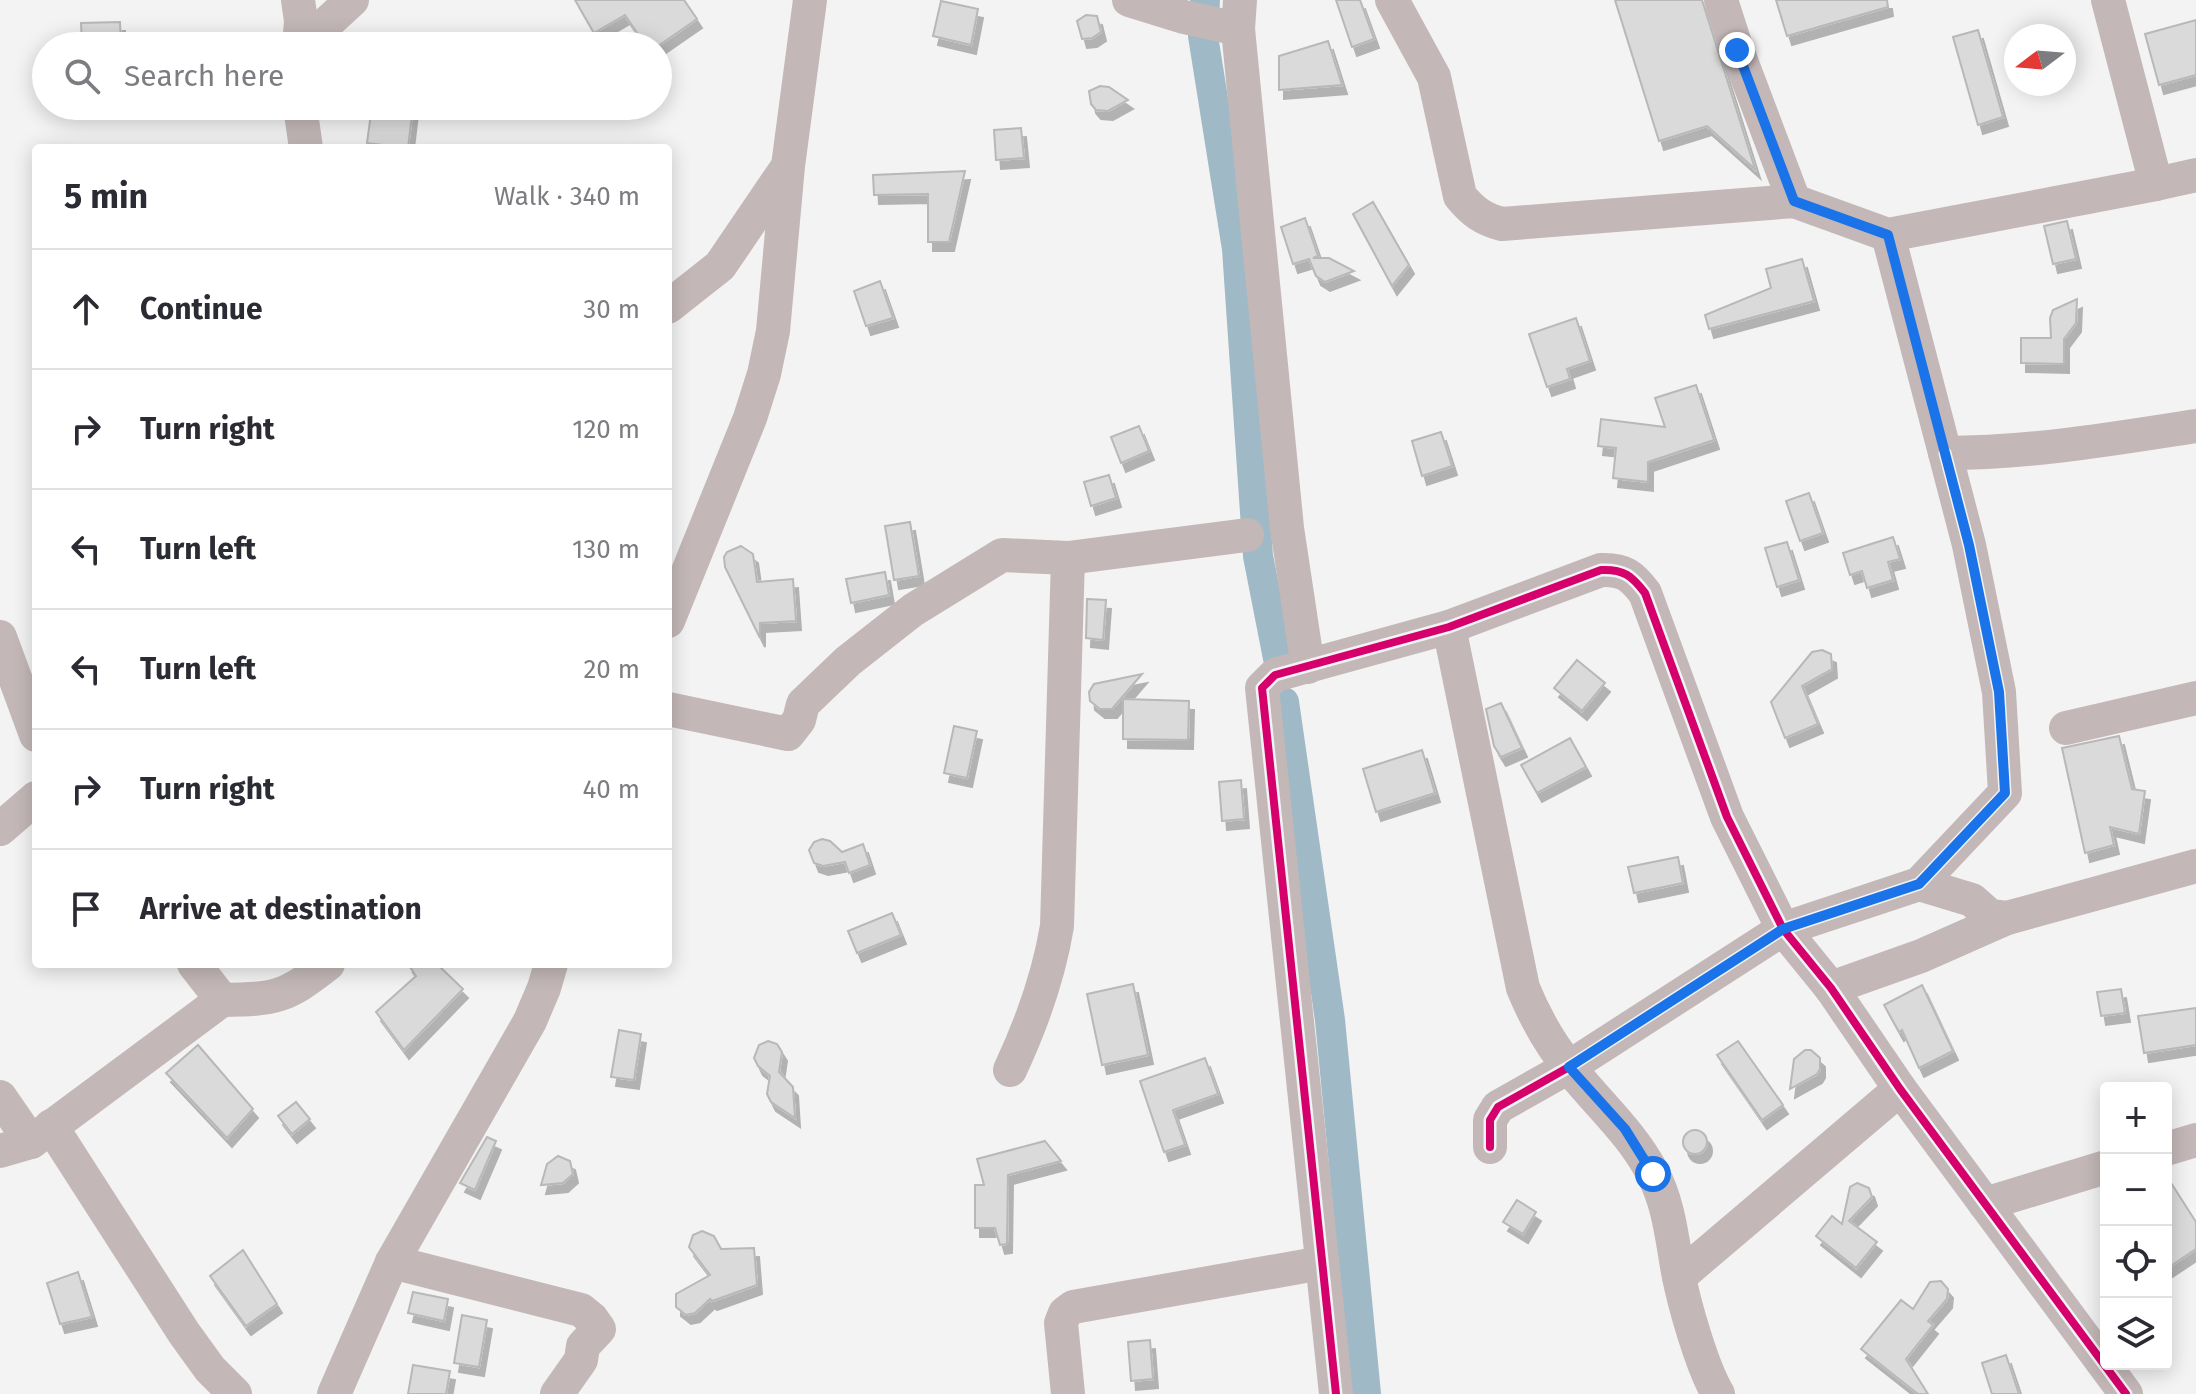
<!DOCTYPE html>
<meta charset="utf-8">
<style>
body{margin:0;font-family:"Fira Sans",sans-serif;background:#f2f2f3;color:#2b2b33}
.controls{position:absolute;right:24px;bottom:24px;display:grid;overflow:hidden;border-radius:8px;box-shadow:0 4px 20px #0003}
.controls button{width:72px;height:72px;display:grid;place-items:center;padding:0;border:0;border-bottom:2px solid #e1e1e2;background:#fff;color:#2b2b33;font:40px sans-serif}
.compass{position:absolute;left:2004px;top:24px;width:72px;height:72px;border-radius:50%;background:#fff;box-shadow:0 4px 20px #0003;rotate:254deg}
.stop{position:absolute;width:24px;height:24px;margin:-18px;border:6px solid #1a73e8;border-radius:50%;background:#fff}
.stop.end{background:#1a73e8;border-color:#fff;box-shadow:0 2px 8px #0008}
.list{margin:0;padding:0;list-style:none}
h2{display:flex;justify-content:space-between;align-items:center;height:104px;margin:0;padding:0 32px;font-size:34px}
h2 small{font-size:26px;font-weight:400;color:#7c7c81}
.list li{display:grid;grid-template-columns:52px 1fr auto;gap:24px;align-items:center;box-sizing:border-box;height:120px;padding:0 32px;border-top:2px solid #e1e1e2}
.list b{display:block;font-size:30px;white-space:nowrap}
.list em{font-size:26px;font-style:normal;color:#7c7c81}
.icon{flex:none;width:44px;height:44px;fill:none;stroke:currentColor;stroke-width:2;stroke-linecap:round;stroke-linejoin:round}
.map{position:relative;flex:none;width:2196px;height:1394px;overflow:hidden}
.search{position:absolute;background:#fff;box-shadow:0 4px 20px #0003;left:32px;top:32px;width:640px;height:88px;display:flex;align-items:center;gap:20px;box-sizing:border-box;padding:0 28px;border-radius:44px;color:#7c7c81;font-size:30px}
.panel{position:absolute;background:#fff;box-shadow:0 4px 20px #0003;left:32px;top:144px;width:640px;height:824px;border-radius:8px}
.map>svg:first-child{display:block}
.lines{fill:none;stroke-linecap:round;stroke-linejoin:round}
.canal{stroke:#a0b9c6;stroke-width:30}
.building{fill:#dadada;stroke:#b8b8b8;stroke-width:2;filter:url(#shadow)}
.street{stroke:#c3b8b7;stroke-width:34}
.cycleway-casing{stroke:#f2f3f4;stroke-width:13}
.cycleway{stroke:#d6006c;stroke-width:8}
.route{stroke:#1a73e8;stroke-width:10}
</style>
<div class="map">
<svg width="2196" height="1394" viewBox="0 0 2196 1394">
<defs>
<filter id="shadow"><feDropShadow dx="5" dy="9" stdDeviation="0" flood-color="#0004"/></filter>
</defs>
<rect width="100%" height="100%" fill="#f3f3f3"/>
<g class="lines">
<g class="canal">
<path d="M1205,0l-2,36 34,213 21,307 20,102"/>
<path d="M1284,702l46,318 36,374"/>
</g>
</g>
<g class="building">
<path d="M575,0h109l13,19 -39,27h-12l-21,-31 -31,18z"/>
<path d="M1336,0h24l14,39 -22,8z"/>
<path d="M1615,0h87l53,169 -48,-43 -48,15z"/>
<path d="M1776,0h111l1,7 -101,29z"/>
<path d="M941,1l37,8 -7,36 -38,-9z"/>
<path d="M1086,15l11,1 4,16 -9,6 -10,1 -5,-18z"/>
<path d="M2196,20v55l-37,10 -14,-51z"/>
<path d="M120,22l1,24h-39l-1,-23z"/>
<path d="M1978,30l25,87 -25,8 -25,-88z"/>
<path d="M1328,41l14,44 -63,5v-34z"/>
<path d="M1100,86l9,1 19,13 -20,11 -12,-1 -5,-6 -2,-13z"/>
<path d="M372,106h41l-5,42 -41,-5z"/>
<path d="M1021,128l3,30 -28,2 -2,-30z"/>
<path d="M965,171l-16,71h-21v-48l-54,1 -1,-20z"/>
<path d="M1373,202l36,63 -17,21 -39,-72z"/>
<path d="M1305,218l13,38 -5,2h16l25,13 -29,11 -9,-6 -7,-17 -16,5 -12,-37z"/>
<path d="M2067,221l9,38 -23,5 -9,-38z"/>
<path d="M1802,259l12,42 -105,28 -4,-14 66,-27 -5,-19z"/>
<path d="M880,281l13,37 -27,8 -12,-35z"/>
<path d="M2077,299l-1,24 -12,16v25l-43,-1v-25h30l-1,-20 3,-8z"/>
<path d="M1576,318l14,43 -23,8 3,10 -23,8 -18,-53z"/>
<path d="M1696,385l18,55 -66,22v20l-35,-4 3,-30 -18,-2 3,-27 64,8 -10,-29z"/>
<path d="M1139,426l10,25 -28,12 -10,-26z"/>
<path d="M1441,432l11,34 -30,10 -10,-35z"/>
<path d="M1109,475l7,23 -25,8 -7,-24z"/>
<path d="M1809,493l14,40 -23,8 -14,-40z"/>
<path d="M910,522l9,54 -25,4 -9,-54z"/>
<path d="M1893,537l7,22 -12,3 5,18 -26,8 -5,-17 -12,4 -7,-22z"/>
<path d="M1787,542l12,38 -22,7 -12,-39z"/>
<path d="M741,546l12,8 4,28 36,-3 3,42 -36,2v15l-35,-71 -1,-10 3,-5z"/>
<path d="M885,572l4,23 -38,8 -5,-24z"/>
<path d="M1087,599l19,1 -3,40 -17,-2z"/>
<path d="M1822,650l9,4 1,15 -30,17 16,38 -33,14 -14,-36 41,-50z"/>
<path d="M1577,660l28,23 -23,28 -28,-23z"/>
<path d="M1142,674l-30,35h-12l-10,-8 -1,-9 5,-8z"/>
<path d="M1123,699l66,2 -1,39 -65,-1z"/>
<path d="M1501,703l21,45 -21,9 -7,-11 -8,-37z"/>
<path d="M954,726l23,5 -10,47 -23,-5z"/>
<path d="M2119,736l13,53 13,2 -6,43 -29,-7 4,18 -29,8 -23,-105z"/>
<path d="M1570,738l16,29 -49,26 -16,-28z"/>
<path d="M1422,750l13,43 -59,19 -13,-43z"/>
<path d="M1241,780l3,39 -22,2 -3,-39z"/>
<path d="M822,839l8,2 12,11 21,-8 7,21 -21,8 -4,-11 -22,4 -9,-3 -5,-13 5,-8z"/>
<path d="M1678,857l5,26 -49,10 -6,-26z"/>
<path d="M892,913l9,22 -44,18 -9,-22z"/>
<path d="M408,964h29l26,25 -59,61 -28,-38 40,-36z"/>
<path d="M1133,984l15,71 -46,10 -15,-71z"/>
<path d="M1922,985l31,66 -34,17 -17,-38 -3,2 -15,-27z"/>
<path d="M2121,989l4,24 -24,3 -4,-24z"/>
<path d="M2196,1008v37l-52,8 -6,-37z"/>
<path d="M619,1030l22,4 -7,46 -23,-3z"/>
<path d="M768,1041l9,3 5,8 -3,20 14,15 2,31 -24,-16 -4,-8 3,-18 -12,-10 -4,-8 5,-13z"/>
<path d="M1738,1041l45,64 -21,15 -45,-65z"/>
<path d="M198,1045l55,64 -26,29 -61,-65z"/>
<path d="M1805,1050h6l9,8v11l-3,5 -27,15 4,-30z"/>
<path d="M1205,1058l13,36 -45,16 12,35 -21,7 -24,-71z"/>
<path d="M296,1102l14,17 -18,15 -14,-18z"/>
<circle cx="1695" cy="1142" r="12"/>
<path d="M487,1137l9,4 -21,49 -15,-7z"/>
<path d="M1045,1141l16,20 -53,14 -1,69 -7,1 -5,-17h-20v-43h9l-7,-26z"/>
<path d="M558,1156l12,5 3,13 -10,9 -22,2 6,-21z"/>
<path d="M2166,1175l30,47v27l-30,20z"/>
<path d="M1857,1183l12,5 3,9 -23,24 28,21 -21,26 -40,-32 16,-20 10,8 8,-37z"/>
<path d="M1517,1200l19,12 -13,22 -20,-12z"/>
<path d="M702,1231l12,5 7,13 33,-1 3,37 -45,16 -2,-2 -15,14 -9,2 -10,-8v-13l34,-19 -21,-28 4,-12z"/>
<path d="M243,1250l34,54 -31,22 -36,-50z"/>
<path d="M78,1272l14,45 -32,7 -13,-41z"/>
<path d="M1941,1281l7,8 -1,10 -19,22 5,4 -27,34 22,35h-10l-57,-45 40,-49 12,9 17,-27z"/>
<path d="M413,1292l35,7 -4,22 -36,-8z"/>
<path d="M462,1315l25,5 -8,47 -25,-4z"/>
<path d="M1150,1340l3,39 -22,2 -3,-39z"/>
<path d="M2006,1355l13,39h-27l-10,-31z"/>
<path d="M413,1365l37,6 -4,23h-38z"/>
</g>
<g class="lines">
<g class="street">
<path d="M298,0l3,21 -2,25"/>
<path d="M1129,0l55,17 54,12"/>
<path d="M1240,0l-2,29 49,499 21,139"/>
<path d="M1392,0l42,77 26,119c13,16 23,23 42,28l292,-23 94,34 268,-51 40,-9"/>
<path d="M1721,0l16,50 57,151"/>
<path d="M2108,0l48,184"/>
<path d="M302,46l50,-46"/>
<path d="M300,106l6,42"/>
<path d="M1888,235l57,218c85,0 167,-14 251,-27"/>
<path d="M668,307l52,-41 66,-97"/>
<path d="M668,621l82,-203 14,-44 9,-43 15,-165 22,-166"/>
<path d="M1449,627l74,361c12,29 26,55 46,79 28,36 62,65 83,105 17,31 20,67 26,100 6,32 24,95 40,122"/>
<path d="M0,637l36,98"/>
<path d="M668,709l120,25 11,-14 4,-16 45,-43 65,-51 89,-55 66,3 179,-23"/>
<path d="M2066,728l130,-30"/>
<path d="M0,829l36,-31"/>
<path d="M1919,884l53,16 18,16 17,2 189,-52"/>
<path d="M1831,988l90,-32 86,-38"/>
<path d="M222,1000c54,-1 63,-2 106,-36"/>
<path d="M1010,1070c21,-45 39,-95 47,-144l11,-368"/>
<path d="M0,1097l31,45 -31,9"/>
<path d="M51,1126l133,207 26,36 25,25"/>
<path d="M31,1142l191,-142 -28,-36"/>
<path d="M1490,1147v-27l8,-13 71,-40 214,-138 136,-45 86,-91 -6,-101 -30,-147 -24,-92"/>
<path d="M2166,1149l30,-9"/>
<path d="M1985,1204l121,-37"/>
<path d="M392,1262l189,48 11,9 7,10 -16,17 -2,14 -24,34"/>
<path d="M1679,1277l221,-188"/>
<path d="M334,1394l58,-132 138,-241 14,-33 7,-24"/>
<path d="M1068,1394l-7,-71 4,-10 8,-6 249,-44"/>
<path d="M1336,1394l-74,-706 13,-13 174,-48 152,-57c23,-1 31,6 44,23l82,224 56,112 48,59 69,101 226,305"/>
</g>
<g class="cycleway-casing">
<g id="cycleway">
<path d="M1490,1147v-27l8,-13 71,-40 214,-138 136,-45 86,-91 -6,-101 -30,-147 -24,-92"/>
<path d="M1336,1394l-74,-706 13,-13 174,-48 152,-57c23,-1 31,6 44,23l82,224 56,112 48,59 69,101 226,305"/>
</g>
</g>
<use href="#cycleway" class="cycleway"/>
</g>
<g class="lines">
<path class="route" d="M1653,1174l-28,-45 -56,-62 214,-138 136,-45 86,-91 -6,-101 -30,-147 -81,-310 -94,-34 -57,-151"/>
</g>
</svg>
<div class="controls">
<button>+</button>
<button>−</button>
<button><svg class="icon" aria-label="locate" viewBox="0 0 24 24"><circle cx="12" cy="12" r="6"/><path d="M12 2v4M12 18v4M2 12h4M18 12h4"/></svg></button>
<button><svg class="icon" aria-label="layers" viewBox="0 0 24 24"><path d="M12 4l9 5-9 5-9-5zM3 14l9 5 9-5"/></svg></button>
</div>
<svg class="compass" viewBox="-18 -18 36 36"><path d="M0-13l5 13h-10z" fill="#e53935"/><path d="M0 13l5-13h-10z" fill="#7c7c81"/></svg>
<div class="stop" style="left:1653px;top:1174px"></div>
<div class="stop end" style="left:1737px;top:50px"></div>
<div class="search"><svg class="icon" aria-label="search" viewBox="0 0 24 24"><circle cx="10" cy="10" r="6"/><path d="M15 15l6 6"/></svg>Search here</div>
<section class="panel">
<h2>5 min<small>Walk · 340 m</small></h2>
<ul class="list">
<li><svg class="icon" aria-label="ahead" viewBox="0 0 24 24"><path d="M12 20V5M6 11l6-6 6 6"/></svg><div><b>Continue</b></div><em>30 m</em></li>
<li><svg class="icon" aria-label="right" viewBox="0 0 24 24"><path d="M7 20v-9h11M14 6l5 5-5 5"/></svg><div><b>Turn right</b></div><em>120 m</em></li>
<li><svg class="icon" aria-label="left" viewBox="0 0 24 24"><path d="M17 20v-9H6M10 6l-5 5 5 5"/></svg><div><b>Turn left</b></div><em>130 m</em></li>
<li><svg class="icon" aria-label="left" viewBox="0 0 24 24"><path d="M17 20v-9H6M10 6l-5 5 5 5"/></svg><div><b>Turn left</b></div><em>20 m</em></li>
<li><svg class="icon" aria-label="right" viewBox="0 0 24 24"><path d="M7 20v-9h11M14 6l5 5-5 5"/></svg><div><b>Turn right</b></div><em>40 m</em></li>
<li><svg class="icon" aria-label="arrive" viewBox="0 0 24 24"><path d="M6 21V4h12l-3 4 3 4H6"/></svg><div><b>Arrive at destination</b></div></li>
</ul>
</section>
</div>
